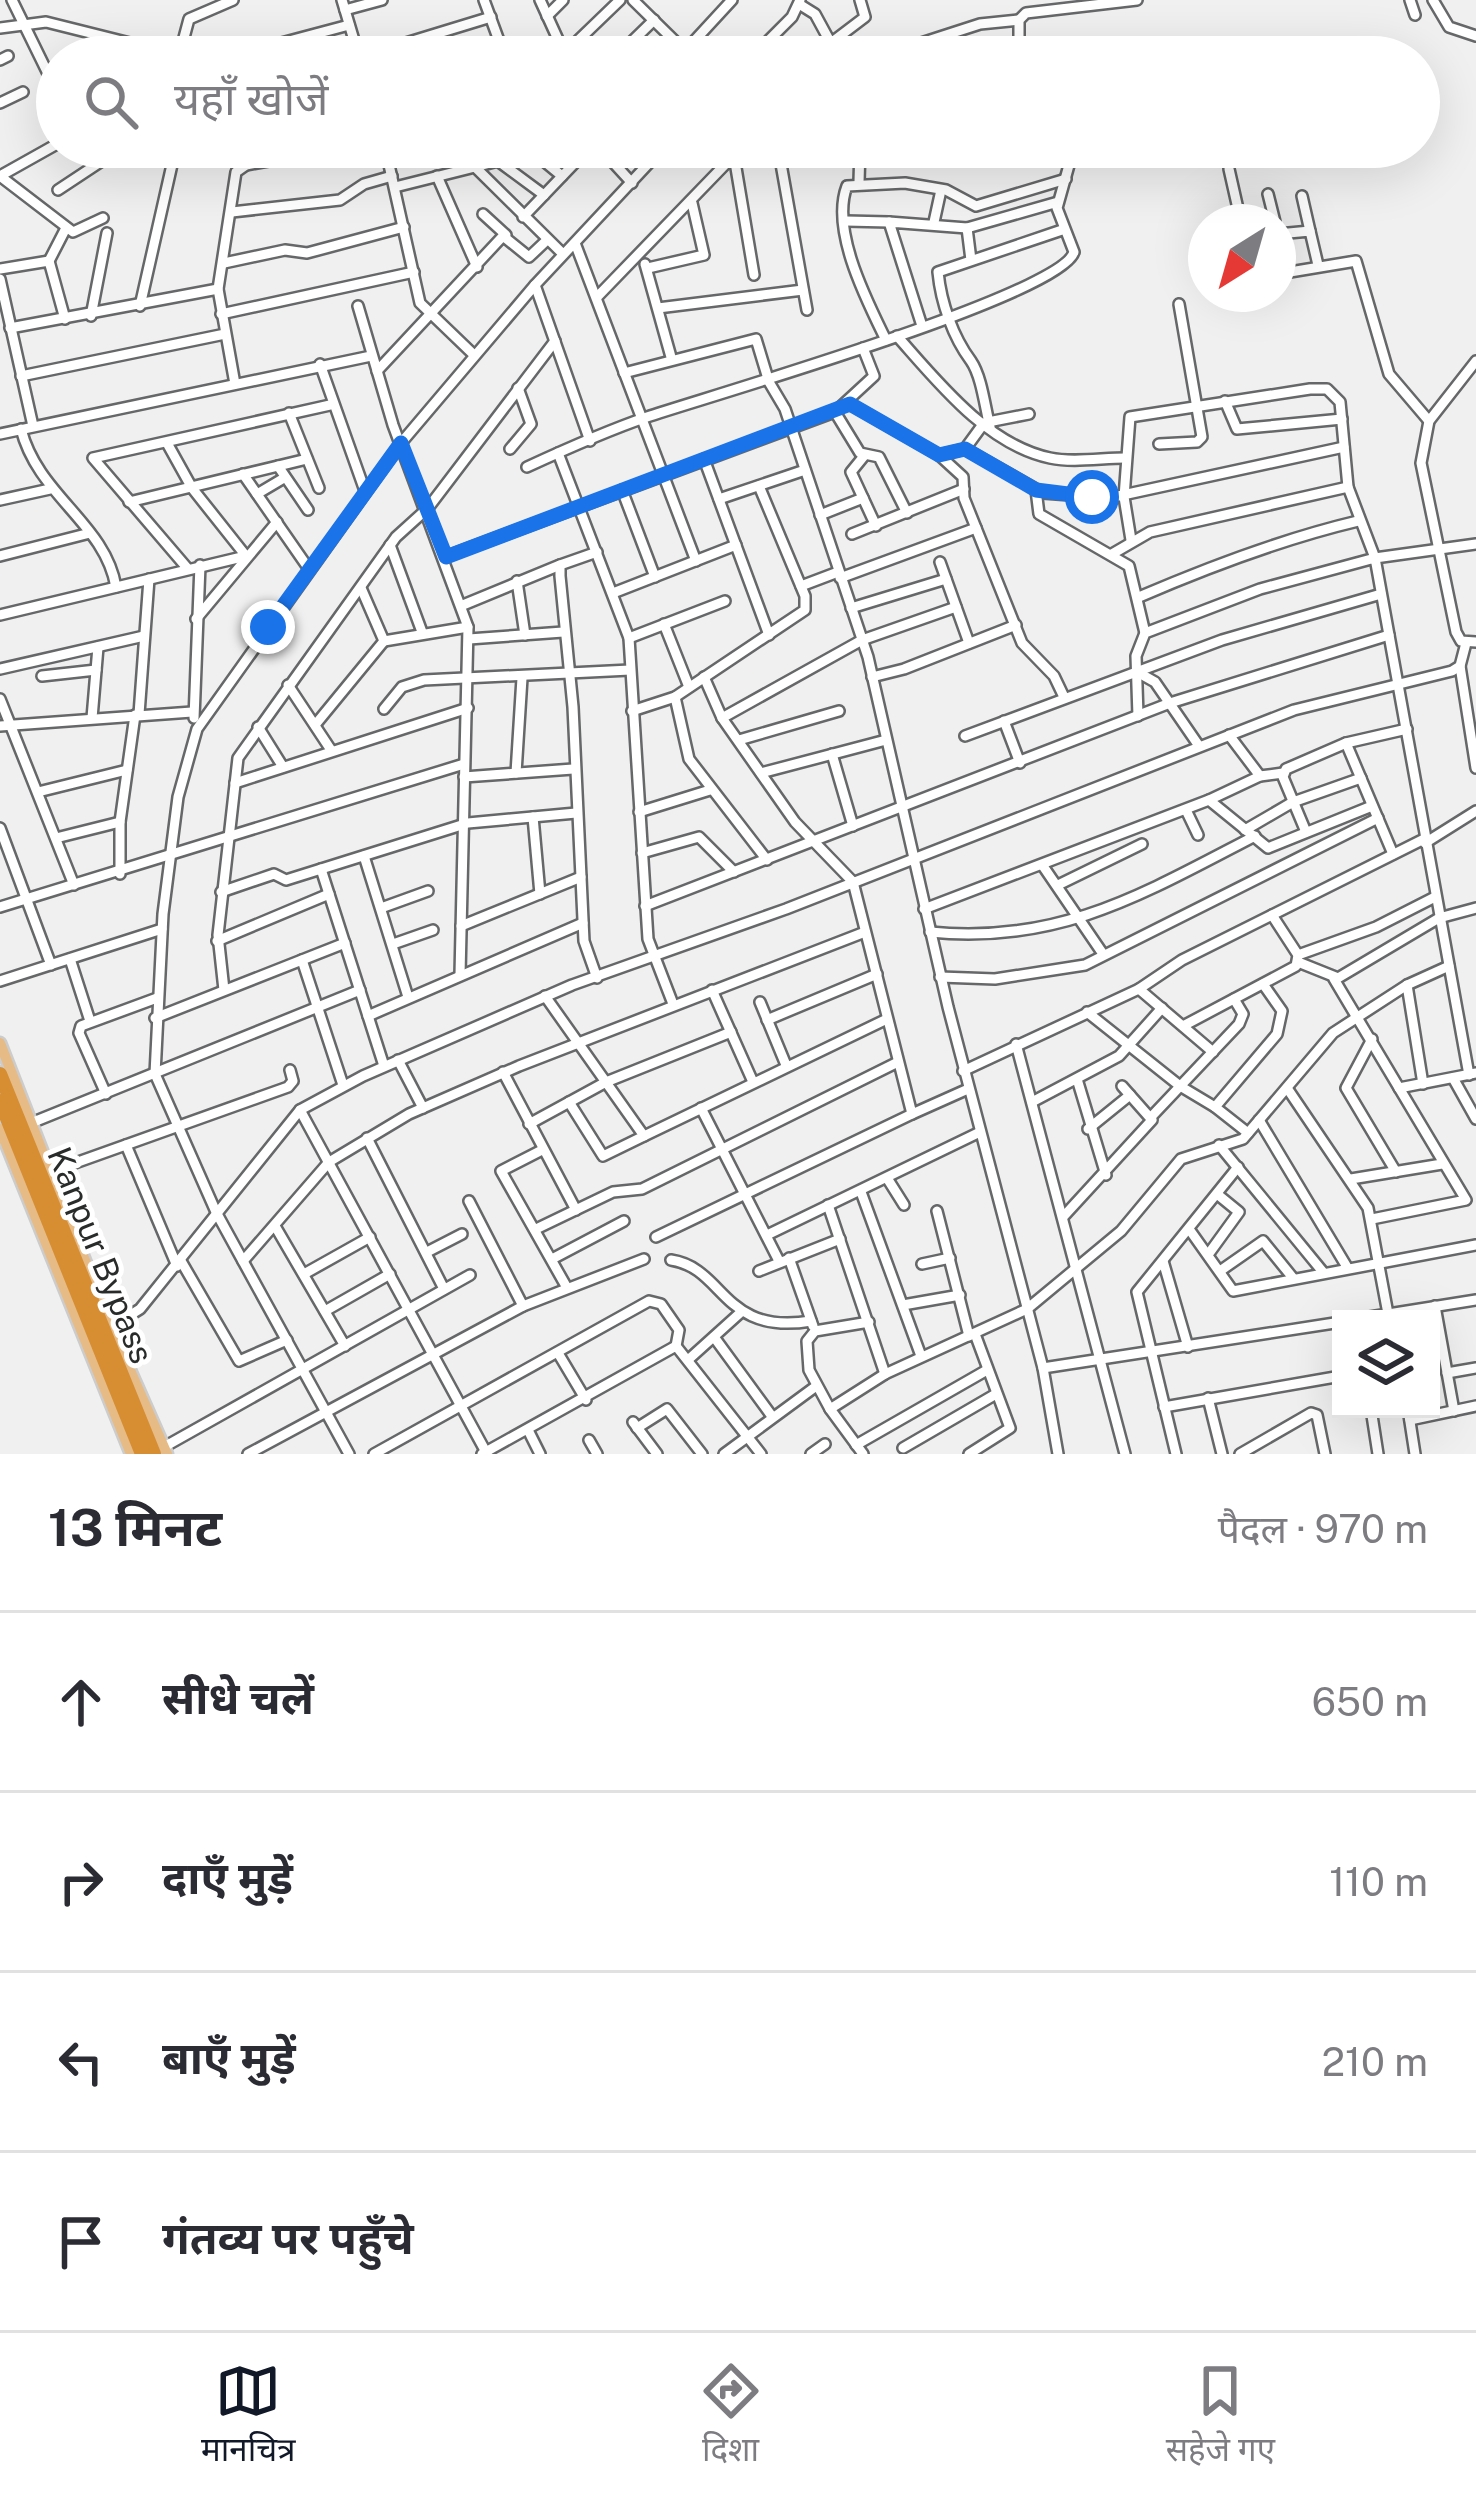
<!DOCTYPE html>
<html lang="hi">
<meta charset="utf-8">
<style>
body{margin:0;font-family:"Public Sans","Noto Sans Devanagari",sans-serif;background:#f7f7f7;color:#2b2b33}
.controls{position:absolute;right:36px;bottom:36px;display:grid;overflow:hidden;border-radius:0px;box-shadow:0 12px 48px #0002}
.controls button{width:108px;height:108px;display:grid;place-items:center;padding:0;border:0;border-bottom:3px solid #e1e1e2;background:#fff;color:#2b2b33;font:60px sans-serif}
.compass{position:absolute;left:1188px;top:204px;width:108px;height:108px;border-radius:50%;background:#fff;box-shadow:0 12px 48px #0002;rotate:217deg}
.stop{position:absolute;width:36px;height:36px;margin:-27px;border:9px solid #1a73e8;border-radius:50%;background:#fff}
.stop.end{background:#1a73e8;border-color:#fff;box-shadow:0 3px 12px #0008}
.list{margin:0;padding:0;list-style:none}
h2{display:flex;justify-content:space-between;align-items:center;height:156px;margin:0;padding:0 48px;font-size:51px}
h2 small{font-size:39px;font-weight:400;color:#7c7c81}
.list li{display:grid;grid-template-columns:78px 1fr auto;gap:36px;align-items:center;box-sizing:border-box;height:180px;padding:0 48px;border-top:3px solid #e1e1e2}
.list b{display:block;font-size:45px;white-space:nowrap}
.list em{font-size:39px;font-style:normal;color:#7c7c81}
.icon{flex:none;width:66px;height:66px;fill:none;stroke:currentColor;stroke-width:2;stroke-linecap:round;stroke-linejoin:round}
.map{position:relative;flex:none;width:1476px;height:1454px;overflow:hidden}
.search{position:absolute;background:#fff;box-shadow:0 12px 48px #0002;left:36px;right:36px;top:36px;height:132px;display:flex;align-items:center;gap:30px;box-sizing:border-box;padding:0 42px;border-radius:66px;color:#7c7c81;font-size:45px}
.sheet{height:876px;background:#fff}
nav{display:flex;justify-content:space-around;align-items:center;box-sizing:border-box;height:168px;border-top:3px solid #e1e1e2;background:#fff;font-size:33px;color:#7c7c81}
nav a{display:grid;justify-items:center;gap:6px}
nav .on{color:#111827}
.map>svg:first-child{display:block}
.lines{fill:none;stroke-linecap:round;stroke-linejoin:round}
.minor-casing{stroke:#666768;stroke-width:14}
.major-casing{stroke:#ccc;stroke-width:15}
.highway-casing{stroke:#ccc;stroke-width:18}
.minor{stroke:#fff;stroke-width:9}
.major{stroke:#e7bb85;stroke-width:10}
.highway{stroke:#d78e33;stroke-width:14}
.route{stroke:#1a73e8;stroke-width:15}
.labels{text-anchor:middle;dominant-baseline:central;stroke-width:10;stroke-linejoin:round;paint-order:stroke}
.street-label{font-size:33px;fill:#292a2a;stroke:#fff}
</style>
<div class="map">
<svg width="1476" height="1454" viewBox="0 0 1476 1454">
<rect width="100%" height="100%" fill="#f0f0f1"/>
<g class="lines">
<g class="minor-casing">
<g id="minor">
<path d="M12,0l45,92"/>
<path d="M342,0l17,57"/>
<path d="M484,0l21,57"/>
<path d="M540,0l26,57"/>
<path d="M633,0l58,57"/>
<path d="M1410,0l5,15"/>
<path d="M1433,0l16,27 27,9"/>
<path d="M799,4l16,10 19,35"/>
<path d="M345,10l37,-10"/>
<path d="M547,16l16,-16"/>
<path d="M0,28l46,-6 124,31 12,-8 7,-26 44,-19"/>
<path d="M685,51l47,-51"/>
<path d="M564,54l56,-54"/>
<path d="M229,57l120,-32"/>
<path d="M360,57l131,-40"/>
<path d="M616,57l38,-37"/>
<path d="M752,57l40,-40 8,-17"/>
<path d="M829,57l7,-18 29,-22 -5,-17"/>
<path d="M878,57l102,-33 39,-4"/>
<path d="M991,57l27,-9"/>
<path d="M1019,57v-37l7,-7 111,-13"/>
<path d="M0,60l8,-4"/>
<path d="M0,103l23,-11"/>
<path d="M57,144l-57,32 73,56 30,-14"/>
<path d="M229,147l17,18"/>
<path d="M385,147l35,156 53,51"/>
<path d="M527,147l35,29"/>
<path d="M564,147l14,13"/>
<path d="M599,147l33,36"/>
<path d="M778,147l29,163"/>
<path d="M810,150l30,-3"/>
<path d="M734,156l20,119"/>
<path d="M971,160l100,-2"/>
<path d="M479,163l11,-16"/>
<path d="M475,167l23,-6 46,34"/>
<path d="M1229,169l12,53"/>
<path d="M437,176l40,91"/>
<path d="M859,182l1,-35"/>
<path d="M395,187l80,-20 88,87"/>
<path d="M58,190l65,-43"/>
<path d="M1268,194l7,28"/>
<path d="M1302,196l8,35"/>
<path d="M232,212l108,-12 24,-16 28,-8"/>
<path d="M483,214l23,21"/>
<path d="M523,217l67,-70"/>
<path d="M846,221l43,1"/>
<path d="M934,222l7,-32"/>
<path d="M1278,234l32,-3 8,34"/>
<path d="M575,243l121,318"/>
<path d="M971,260l-4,-32 91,-26"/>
<path d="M49,261l17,-33"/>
<path d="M224,263l61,-13 22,3 97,-26"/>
<path d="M645,264l26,93"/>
<path d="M648,268l56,-13 -12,-52"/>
<path d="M0,269l49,-8 16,58"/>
<path d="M1278,274l78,-13 33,113 40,47"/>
<path d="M0,279l33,147"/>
<path d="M535,285l55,156"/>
<path d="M598,296l144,-149"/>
<path d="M140,306l36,-159"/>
<path d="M358,306l35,119 75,202 -8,348"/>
<path d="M658,308l145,-18"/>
<path d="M221,314l193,-42"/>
<path d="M91,316l16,-83"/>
<path d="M922,326l-33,-104 78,6"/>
<path d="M10,328l208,-39"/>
<path d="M897,336c40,45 90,109 153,122 23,5 52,0 75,0"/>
<path d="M886,340c-19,-39 -56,-110 -39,-154l58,-3 41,7 30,16 90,-27"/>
<path d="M1476,361l-47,60 -8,42 35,169 5,9 15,1"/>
<path d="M320,364l45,127"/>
<path d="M377,371l126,-135 26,21 18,-17"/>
<path d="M624,373l132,-34 13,43 16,27 83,248 80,350 95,361 15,86"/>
<path d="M21,376l204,-42"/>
<path d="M235,384l-17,-95 18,-117 10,-7 102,-18"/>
<path d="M1225,401l12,28 105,-10"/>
<path d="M850,404l89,51 24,22 1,21 58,145 32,33 10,21"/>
<path d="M835,412l25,41 19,4 28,56"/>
<path d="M289,413l30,75"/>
<path d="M988,422l41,-8"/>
<path d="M990,427c-5,-19 -8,-50 -19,-66 -18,-24 -30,-58 -33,-89l124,-42"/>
<path d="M21,429c17,67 84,94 95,158"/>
<path d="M0,434l371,-78"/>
<path d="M1159,444l38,-2 5,-5 -23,-133"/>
<path d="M510,449l21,-25 -13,-36"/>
<path d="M965,449l19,-26"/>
<path d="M558,453l71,185 19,301 25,65"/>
<path d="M939,455l26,-6 78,44 66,5 235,-51"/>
<path d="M864,456l-13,16 25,54"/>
<path d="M704,459l65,176"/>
<path d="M278,466l30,44"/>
<path d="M527,467c39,-18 79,-36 120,-50 59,-20 415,-122 427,-165l-17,-44 14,-50 -4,-11"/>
<path d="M243,474l66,95"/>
<path d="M622,490l33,87"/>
<path d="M1036,490l3,24 90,52 16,67"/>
<path d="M257,494l27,-16"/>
<path d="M719,499l86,-29"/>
<path d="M0,500l50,-11"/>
<path d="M129,502l178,-43"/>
<path d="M820,515l43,-17"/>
<path d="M852,534l112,-45"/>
<path d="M1131,540l-7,-43 6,-80 180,-28h17l13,13 8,85 27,71 101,-14"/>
<path d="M390,545l32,87"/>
<path d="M597,552l-37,13v11l13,131 11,234 13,37"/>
<path d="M1112,554l38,-22 198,-45"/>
<path d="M0,556l90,-23"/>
<path d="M445,557l390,-145 39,-36 -11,-28"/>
<path d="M940,562l29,81"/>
<path d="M188,569l-95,-111 237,-53"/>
<path d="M840,578l136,-50"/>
<path d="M517,581l8,54"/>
<path d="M801,586l37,-14"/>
<path d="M613,593l123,-48"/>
<path d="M1139,597c72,-31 143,-58 219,-76"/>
<path d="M463,605l97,-40"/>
<path d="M851,608l95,-29"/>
<path d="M0,615l246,-59 -54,-68 -25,-45"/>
<path d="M196,619l81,-97"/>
<path d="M664,624l25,63"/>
<path d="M629,638l96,-37"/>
<path d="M469,639l94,-7"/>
<path d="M384,641l84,-14"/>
<path d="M1460,666l16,102"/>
<path d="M0,669l144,-33"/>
<path d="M1139,673l16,9 44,64"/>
<path d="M42,676l54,-6"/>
<path d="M704,677l18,41 73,104 58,60 59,232 56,-25"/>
<path d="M872,677l32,-8 112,-44"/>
<path d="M288,685l43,65"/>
<path d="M675,697l14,62 78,101"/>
<path d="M0,699l74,186"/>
<path d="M384,709l18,-22 22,-7 206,-10"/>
<path d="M632,711l43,-14 130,-87v-14l-46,-110"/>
<path d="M139,714l10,-135"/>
<path d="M1138,716l-2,-60 9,-23 115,-44 115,-31 94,517"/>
<path d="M92,718l6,-71"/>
<path d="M194,718l6,-153"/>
<path d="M722,718l140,-78 94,-33"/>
<path d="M1004,721l16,42"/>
<path d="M315,725l69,-84 -23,-53"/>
<path d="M0,726l192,-14"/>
<path d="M258,727l25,40"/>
<path d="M1229,735l31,41"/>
<path d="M965,736l257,-96 159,-46"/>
<path d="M739,740l100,-29"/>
<path d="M1346,743l47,111"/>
<path d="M832,754l21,72"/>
<path d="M516,773l6,-95"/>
<path d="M761,773l125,-33"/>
<path d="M464,777l109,-8"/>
<path d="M235,783l233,-75"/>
<path d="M38,792l89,-22"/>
<path d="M1209,800l51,-24 23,-3"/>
<path d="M1186,810l12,25"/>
<path d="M639,812l71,-22"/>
<path d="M533,817l7,77"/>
<path d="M0,828l51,137"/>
<path d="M1245,830l48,-28 68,-24"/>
<path d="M1306,832l-23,-55 3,-8 60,-26 61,-14"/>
<path d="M56,838l64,-16"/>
<path d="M1425,843l51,-32"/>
<path d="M642,853l57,-16 35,35"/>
<path d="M364,856l44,141"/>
<path d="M1043,866l60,88"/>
<path d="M321,869l63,197"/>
<path d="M120,874v-52l15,-107"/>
<path d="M1058,885l84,-41"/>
<path d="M221,892l53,-18 12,6 182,-57 108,-10"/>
<path d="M645,906l525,-203 219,-68"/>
<path d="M0,907l464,-143"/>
<path d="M381,908l47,-17"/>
<path d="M924,909l285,-109 59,48 104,-42"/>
<path d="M461,926l120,-49"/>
<path d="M930,932c129,13 213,-38 325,-96"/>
<path d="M217,941l112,-47"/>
<path d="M393,944l40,-14"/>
<path d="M1298,955l78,-28 59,-30"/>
<path d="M70,959l20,62"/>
<path d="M302,960l41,125"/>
<path d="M1298,962l40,16 101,-60 37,-10"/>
<path d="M940,977l55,2 90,-14 293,-147"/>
<path d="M1334,979l132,221 -94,19"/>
<path d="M0,981l162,-52"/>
<path d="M1407,985l16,99"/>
<path d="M1139,989l74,63"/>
<path d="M224,990l-6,-55 20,-177 158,-221 32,-29 127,-167"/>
<path d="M712,990l41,92"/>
<path d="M545,996l99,140 -41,20 -34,-54"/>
<path d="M760,1002l26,63"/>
<path d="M1087,1012l93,74 35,21 62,-73 5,-23 -19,-27"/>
<path d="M368,1016l215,-93"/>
<path d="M155,1018l190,-75"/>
<path d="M767,1020l110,-46"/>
<path d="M1183,1026l113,-60 2,-11 -26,-40"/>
<path d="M1372,1039l-26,49 50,84"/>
<path d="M1016,1044l109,410"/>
<path d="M398,1060l25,48"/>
<path d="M963,1071l176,-82 43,-29 242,-121"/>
<path d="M503,1072l73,138"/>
<path d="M1453,1078l23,41"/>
<path d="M1077,1079l29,96"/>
<path d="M1287,1088l81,120 21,111"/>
<path d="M1399,1088l77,-15"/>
<path d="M106,1094l-27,-61 2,-7 76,-28"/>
<path d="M1032,1102l87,-46 43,-48"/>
<path d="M1215,1107l33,26"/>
<path d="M701,1108l78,153"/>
<path d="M300,1110l187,344"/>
<path d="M1152,1116l87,-92 4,-10 -9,-15"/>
<path d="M1259,1120l88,147"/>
<path d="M31,1123l329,-133"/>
<path d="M529,1124l77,-42 125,-50"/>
<path d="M1088,1129l42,-34"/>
<path d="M644,1136l243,-117"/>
<path d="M367,1138l77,151"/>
<path d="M126,1145l51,121"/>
<path d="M1219,1145l104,127"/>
<path d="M542,1150l-41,21 65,115"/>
<path d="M50,1172l238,-85 5,-6 -3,-11"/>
<path d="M887,1178l17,27"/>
<path d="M1351,1179l91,-15"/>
<path d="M861,1192l60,164"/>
<path d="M469,1201l54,105"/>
<path d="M828,1205l57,169"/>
<path d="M937,1211l32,125"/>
<path d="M1063,1217l89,-97 -30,-34"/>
<path d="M275,1226l70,120"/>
<path d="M536,1229l77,-37 29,-3 256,-127"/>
<path d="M1189,1229l44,62 243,-46"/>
<path d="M767,1235l213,-103"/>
<path d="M656,1237l256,-123"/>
<path d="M427,1252l35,-18"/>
<path d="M1210,1252l29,-40 -22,-18"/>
<path d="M789,1258l24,68"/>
<path d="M552,1259l72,-38"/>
<path d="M671,1260c54,8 51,76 140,61"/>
<path d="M181,1261l58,100 48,-21"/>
<path d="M243,1261l86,-99 80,-48 110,-48 346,-134"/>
<path d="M1163,1261l25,86"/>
<path d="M922,1264l28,-6"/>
<path d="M759,1271l81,-32"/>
<path d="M1220,1271l43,-30 30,37"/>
<path d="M304,1274l66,-37"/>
<path d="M903,1305l57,-10"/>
<path d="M1435,1306l19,105"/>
<path d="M325,1311l65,-37"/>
<path d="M1357,1319l119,-19"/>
<path d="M111,1327l29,-18 160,-199 63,-34 209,-91 214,-76 508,-199 158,-39 8,-5 6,-23"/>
<path d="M714,1337l57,78"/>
<path d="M558,1353l28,47"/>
<path d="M689,1359l51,-46"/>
<path d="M1043,1368l298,-46"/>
<path d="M1447,1373l29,-5"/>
<path d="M1208,1398l14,56"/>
<path d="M1164,1407l177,-31"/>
<path d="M830,1409l-21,-39 -2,-29 8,-10 54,-9"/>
<path d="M1371,1409l7,45"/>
<path d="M1408,1409l7,45"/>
<path d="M1410,1420l66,-14"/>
<path d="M633,1422l24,32"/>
<path d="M637,1428l30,-19 35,45"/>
<path d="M528,1430l12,24"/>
<path d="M589,1440l8,14"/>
<path d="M856,1445l131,-75"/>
<path d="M164,1447l306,-172"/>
<path d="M903,1448l93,-54"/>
<path d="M248,1454l275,-148 121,-47"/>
<path d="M349,1454l-133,-242 -61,-138 8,-160 15,-117 19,-68 204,-286 134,-158 129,-138"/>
<path d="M374,1454l275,-153 12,3 18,26 -3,16"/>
<path d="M482,1454l194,-108 85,108"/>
<path d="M724,1454l91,-67"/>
<path d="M811,1454l14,-10"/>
<path d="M863,1454l-33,-45 55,-35 142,-65 94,-78 60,-72 62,-20 90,-106 74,-48 42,-19"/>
<path d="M969,1454l41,-26 -35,-94"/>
<path d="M1176,1454l-39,-162 101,-125"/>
<path d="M1240,1454l71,-41 6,2 8,39"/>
</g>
</g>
<g class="major-casing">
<g id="major">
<path d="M0,1043l111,284 56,127"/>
<path d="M0,1129l131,325"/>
</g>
</g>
<g class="highway-casing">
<g id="highway">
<path d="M0,1074l154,380"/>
<path d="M0,1101l142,353"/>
</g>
</g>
<use href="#minor" class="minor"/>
<use href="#major" class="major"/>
<use href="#highway" class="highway"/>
</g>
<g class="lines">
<path class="route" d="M268,627l133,-184 45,114 404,-153 89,51 26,-6 71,41 56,7"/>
</g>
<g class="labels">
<g class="street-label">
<text transform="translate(101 1255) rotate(68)">Kanpur Bypass</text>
</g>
</g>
</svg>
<div class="controls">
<button><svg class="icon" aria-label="layers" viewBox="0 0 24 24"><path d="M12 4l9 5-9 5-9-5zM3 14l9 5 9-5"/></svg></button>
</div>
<svg class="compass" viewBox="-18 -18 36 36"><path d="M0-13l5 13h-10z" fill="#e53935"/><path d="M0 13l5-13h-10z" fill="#7c7c81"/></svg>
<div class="stop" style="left:1092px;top:497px"></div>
<div class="stop end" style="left:268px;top:627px"></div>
<div class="search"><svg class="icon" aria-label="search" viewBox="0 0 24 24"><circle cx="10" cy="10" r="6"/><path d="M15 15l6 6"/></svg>यहाँ खोजें</div>
</div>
<section class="sheet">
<h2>13 मिनट<small>पैदल · 970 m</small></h2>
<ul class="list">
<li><svg class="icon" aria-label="ahead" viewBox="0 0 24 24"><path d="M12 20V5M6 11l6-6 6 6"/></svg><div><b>सीधे चलें</b></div><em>650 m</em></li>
<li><svg class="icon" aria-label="right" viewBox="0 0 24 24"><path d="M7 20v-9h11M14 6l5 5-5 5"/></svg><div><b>दाएँ मुड़ें</b></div><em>110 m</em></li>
<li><svg class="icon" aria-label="left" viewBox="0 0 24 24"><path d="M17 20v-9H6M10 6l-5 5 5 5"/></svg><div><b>बाएँ मुड़ें</b></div><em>210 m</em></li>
<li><svg class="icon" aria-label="arrive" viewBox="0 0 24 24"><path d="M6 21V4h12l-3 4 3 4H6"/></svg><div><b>गंतव्य पर पहुँचे</b></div></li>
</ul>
</section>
<nav>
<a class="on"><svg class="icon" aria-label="map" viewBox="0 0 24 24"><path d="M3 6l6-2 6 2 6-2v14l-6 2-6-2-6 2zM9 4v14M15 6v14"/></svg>मानचित्र</a>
<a><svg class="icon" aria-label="directions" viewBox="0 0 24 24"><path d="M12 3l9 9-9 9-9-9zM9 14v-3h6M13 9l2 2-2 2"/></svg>दिशा</a>
<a><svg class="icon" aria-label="saved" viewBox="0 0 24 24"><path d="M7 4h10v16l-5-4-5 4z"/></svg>सहेजे गए</a>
</nav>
